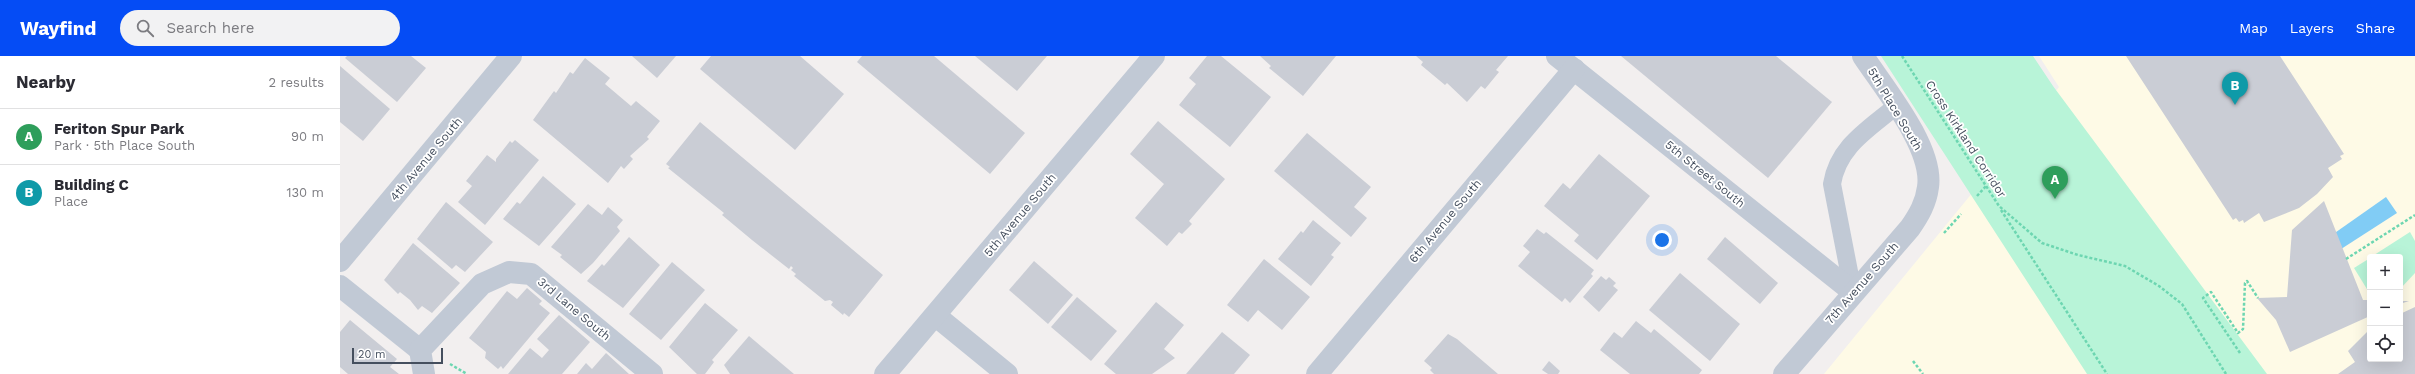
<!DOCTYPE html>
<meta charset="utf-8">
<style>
body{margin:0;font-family:"Work Sans",sans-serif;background:#f2f2f3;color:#2b2b33}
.controls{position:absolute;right:12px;bottom:12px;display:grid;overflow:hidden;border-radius:4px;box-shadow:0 4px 16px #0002}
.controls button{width:36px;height:36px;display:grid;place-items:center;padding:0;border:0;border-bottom:1px solid #e1e1e2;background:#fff;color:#2b2b33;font:20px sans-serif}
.scale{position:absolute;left:12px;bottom:10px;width:91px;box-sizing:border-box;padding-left:4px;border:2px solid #454f5e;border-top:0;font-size:11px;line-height:14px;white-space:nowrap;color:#454f5e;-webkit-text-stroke:3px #fff;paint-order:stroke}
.you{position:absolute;left:1322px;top:184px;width:14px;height:14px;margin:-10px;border:3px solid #fff;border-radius:50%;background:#1a73e8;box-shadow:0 0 0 6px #1a73e833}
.badge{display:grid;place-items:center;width:26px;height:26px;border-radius:50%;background:#054cf5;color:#fff;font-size:13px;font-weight:700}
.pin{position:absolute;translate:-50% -33px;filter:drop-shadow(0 1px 2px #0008)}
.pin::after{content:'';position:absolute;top:21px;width:14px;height:12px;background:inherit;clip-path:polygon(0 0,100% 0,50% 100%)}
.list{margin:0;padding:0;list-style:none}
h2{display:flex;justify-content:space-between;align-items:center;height:52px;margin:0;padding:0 16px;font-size:17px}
h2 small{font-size:13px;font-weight:400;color:#7c7c81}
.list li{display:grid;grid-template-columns:26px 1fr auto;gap:12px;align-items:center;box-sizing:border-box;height:56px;padding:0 16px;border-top:1px solid #e1e1e2}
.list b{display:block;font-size:15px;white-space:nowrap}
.list p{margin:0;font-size:13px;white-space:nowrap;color:#7c7c81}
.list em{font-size:13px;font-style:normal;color:#7c7c81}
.icon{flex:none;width:22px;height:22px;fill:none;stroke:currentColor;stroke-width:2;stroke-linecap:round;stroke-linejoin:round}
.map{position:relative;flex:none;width:2075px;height:318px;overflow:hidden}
header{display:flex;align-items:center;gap:24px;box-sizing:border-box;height:56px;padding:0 20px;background:#054cf5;color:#fff}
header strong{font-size:19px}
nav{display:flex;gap:22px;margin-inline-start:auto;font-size:14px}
.search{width:280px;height:36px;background:#f2f2f3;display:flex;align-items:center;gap:10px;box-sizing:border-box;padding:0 14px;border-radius:22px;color:#7c7c81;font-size:15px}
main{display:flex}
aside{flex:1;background:#fff}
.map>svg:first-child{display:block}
.commercial{fill:#fefae6;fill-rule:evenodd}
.green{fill:#b8f4d8}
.water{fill:#81ccf5}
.building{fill:#cacdd5}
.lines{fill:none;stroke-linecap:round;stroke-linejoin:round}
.path{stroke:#6dd6b1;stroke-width:2.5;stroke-dasharray:3 2;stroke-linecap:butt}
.service{stroke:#c1c9d5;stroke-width:18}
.minor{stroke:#c1c9d5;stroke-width:22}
.labels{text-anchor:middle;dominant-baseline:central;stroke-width:3.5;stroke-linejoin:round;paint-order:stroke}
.street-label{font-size:12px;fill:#454f5e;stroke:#fff}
</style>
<header>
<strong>Wayfind</strong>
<div class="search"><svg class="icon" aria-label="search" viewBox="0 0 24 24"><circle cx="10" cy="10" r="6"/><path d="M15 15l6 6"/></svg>Search here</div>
<nav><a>Map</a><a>Layers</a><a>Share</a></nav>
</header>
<main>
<aside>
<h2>Nearby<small>2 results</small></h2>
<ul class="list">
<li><span class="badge" style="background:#2e9e5b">A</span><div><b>Feriton Spur Park</b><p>Park · 5th Place South</p></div><em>90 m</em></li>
<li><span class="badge" style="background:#0f9aa8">B</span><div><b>Building C</b><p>Place</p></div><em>130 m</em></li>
</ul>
</aside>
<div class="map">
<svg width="2075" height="318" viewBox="0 0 2075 318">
<rect width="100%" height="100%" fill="#f2efef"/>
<path class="commercial" d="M1699,0h376v318h-591l235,-287zM2030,201h30v102h-30z"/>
<g class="green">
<path d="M1541,0h152l20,30 214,288h-180z"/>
<path d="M2070,176l5,9v32l-15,16v-32h-29z"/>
<path d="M2030,202v36l-16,-26z"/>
</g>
<path class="water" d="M2046,141l11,16 -59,38 -9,-14z"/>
<g class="building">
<path d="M7,0h64l15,12 -29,34 -52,-44z"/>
<path d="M292,0h44l-19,22z"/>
<path d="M371,0h89l44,38 -49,56 -95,-81z"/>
<path d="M522,0h72l91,77 -35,41 -133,-112z"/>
<path d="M635,0h72l-30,35z"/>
<path d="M867,0h14l50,41 -41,50 -51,-42 17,-21 -7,-6z"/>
<path d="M920,0h76l-33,40 -34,-28 2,-2z"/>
<path d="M1076,0h92l-12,14 3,2 -14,17 -4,-3 -14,16 -20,-19 -2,2 -24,-20 2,-3z"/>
<path d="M1281,0h155l56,46 -64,76z"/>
<path d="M1786,0h154l64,98 -4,2 2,3 -14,9 5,9 -16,17 -18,14 -35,14 -5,-9 -15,10 -1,-3 -4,2 -3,-4 -3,2z"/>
<path d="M245,2l25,20 -5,6 26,22 5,-5 24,20 -13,16 2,2 -19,17 3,3 -9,10 -3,-3 -13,17 -75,-63 21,-29 2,2 14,-21 3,2z"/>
<path d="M0,10l50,43 -27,32 -23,-19z"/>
<path d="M818,65l67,58 -36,42 3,3 -10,10 -3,-2 -12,14 -32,-28 29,-34 -34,-30z"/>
<path d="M360,66l183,153 -34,42 -5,-4 -1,2 -12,-10 2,-3 -3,-2 -5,1 -31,-25 2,-2 -5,-4 2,-2 -2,-2 -2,3 -37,-29 -30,-25 2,-2 -56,-45 2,-1 -4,-3z"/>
<path d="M967,77l64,54 -17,20 13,11 -16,19 -77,-66z"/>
<path d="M175,84l24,20 -54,65 -27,-23 14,-16 -6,-5 21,-26 9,7v-3l14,-18 2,2z"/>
<path d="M1259,98l51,42 -53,64 -23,-19 5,-6 -35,-29 19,-23 7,6z"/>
<path d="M203,120l33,28 -37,42 -36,-27 14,-17 3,2z"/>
<path d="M1984,145l39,99h7v16l-80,36 -14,-32 -19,-22 30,-1 5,-67z"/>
<path d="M106,146l47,40 -28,30 -9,-7 -4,4 -35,-30z"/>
<path d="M248,148l14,11 6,-8 15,13 -6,7 3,4 -27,32 -12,11 -21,-17 2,-2 -11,-8z"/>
<path d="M973,164l28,23 -10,12 3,2 -23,29 -33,-27 23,-28 2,2z"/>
<path d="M1197,173l7,5 2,-2 48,38 -3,4 2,2 -23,27 -5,-5 -3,4 -44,-36 12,-14 -7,-6z"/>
<path d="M289,181l31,28 -37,43 -36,-27 15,-17 2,2z"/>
<path d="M1385,181l53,46 -18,21 -53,-45z"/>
<path d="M73,187l47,40 -28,30 -10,-7 -4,4 -8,-10 -10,-8 -2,2 -14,-14z"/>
<path d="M924,203l46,38 -28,33 -24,-20 -10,12 -21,-17z"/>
<path d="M694,205l39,34 -25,29 -39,-34z"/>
<path d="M332,206l33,28 -44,50 -32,-26z"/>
<path d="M1340,217l60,51 -30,37 -61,-51z"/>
<path d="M1261,220l5,4 3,-3 7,6 -3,3 5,4 -19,22 -16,-15z"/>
<path d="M187,232l15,13 -3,3 11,9 -47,56 -2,-3 -3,3 -13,-11 1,-6 -17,-14 38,-47 10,8z"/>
<path d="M737,241l40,34 -26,30 -40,-34z"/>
<path d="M2060,245h9l-9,3z"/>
<path d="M816,246l28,23 -20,24 11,9 -23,16h-36l-12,-10z"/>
<path d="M365,247l33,27 -26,30 2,2 -9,12h-8l-28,-27z"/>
<path d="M2075,251v67h-77l17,-12 -7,-11 22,-22v30h30v-45z"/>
<path d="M219,259l31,27 -28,32h-54l22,-26 12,10 7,-8 -12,-11z"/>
<path d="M10,264l47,39 -7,8 9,7h-51l-8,-7v-35z"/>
<path d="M1296,265l15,12 3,-4 13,11 35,30 -3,4h-69l-30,-24 14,-18 8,6z"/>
<path d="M882,276l28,23 -16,19h-48z"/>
<path d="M1108,278l9,5 41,35h-64l-4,-4 2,-2 -8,-7z"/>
<path d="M409,280l45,38h-64l-6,-9z"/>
<path d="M266,297l23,21h-52l9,-11 6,6z"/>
<path d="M1209,305l11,10 -2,3h-10l-6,-4z"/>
</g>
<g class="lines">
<g class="path">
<path d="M1562,0l97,150 43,37 36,12 47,11 34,20 23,18 44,70"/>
<path d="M1637,140l9,-10"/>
<path d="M1661,154l106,164"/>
<path d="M1604,177l17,-19"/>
<path d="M2006,203l69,-44"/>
<path d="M1900,297l-37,-55 8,-6 27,41 5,-4 2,-46 2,-2 11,17"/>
<path d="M1573,305l10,13"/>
<path d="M110,308l17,10"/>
</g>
<path class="service" d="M1513,236l-21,-108c6,-38 37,-55 64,-78"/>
<g class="minor">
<path d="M1217,0l296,236"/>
<path d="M0,205l171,-205"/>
<path d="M0,230l80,64"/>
<path d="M596,260l71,58"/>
<path d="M84,318l-4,-24 62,-66 27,-12 22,2 121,100"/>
<path d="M545,318l269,-318"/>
<path d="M977,318l257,-305"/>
<path d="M1444,318l126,-146c9,-13 16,-25 18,-41 6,-39 -44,-99 -65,-131"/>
</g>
</g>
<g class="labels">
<g class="street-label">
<text transform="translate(1555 53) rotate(59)">5th Place South</text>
<text transform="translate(1626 83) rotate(57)">Cross Kirkland Corridor</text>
<text transform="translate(86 103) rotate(-50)">4th Avenue South</text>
<text transform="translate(1365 118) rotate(39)">5th Street South</text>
<text transform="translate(680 159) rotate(-50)">5th Avenue South</text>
<text transform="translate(1105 165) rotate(-50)">6th Avenue South</text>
<text transform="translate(1522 227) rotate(-49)">7th Avenue South</text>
<text transform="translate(234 253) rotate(40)">3rd Lane South</text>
</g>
</g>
</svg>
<div class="controls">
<button>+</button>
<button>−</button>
<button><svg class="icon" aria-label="locate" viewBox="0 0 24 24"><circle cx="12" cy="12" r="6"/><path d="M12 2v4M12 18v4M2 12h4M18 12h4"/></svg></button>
</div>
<div class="scale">20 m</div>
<div class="you"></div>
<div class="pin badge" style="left:1715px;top:143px;background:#2e9e5b">A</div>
<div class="pin badge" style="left:1895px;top:49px;background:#0f9aa8">B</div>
</div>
</main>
